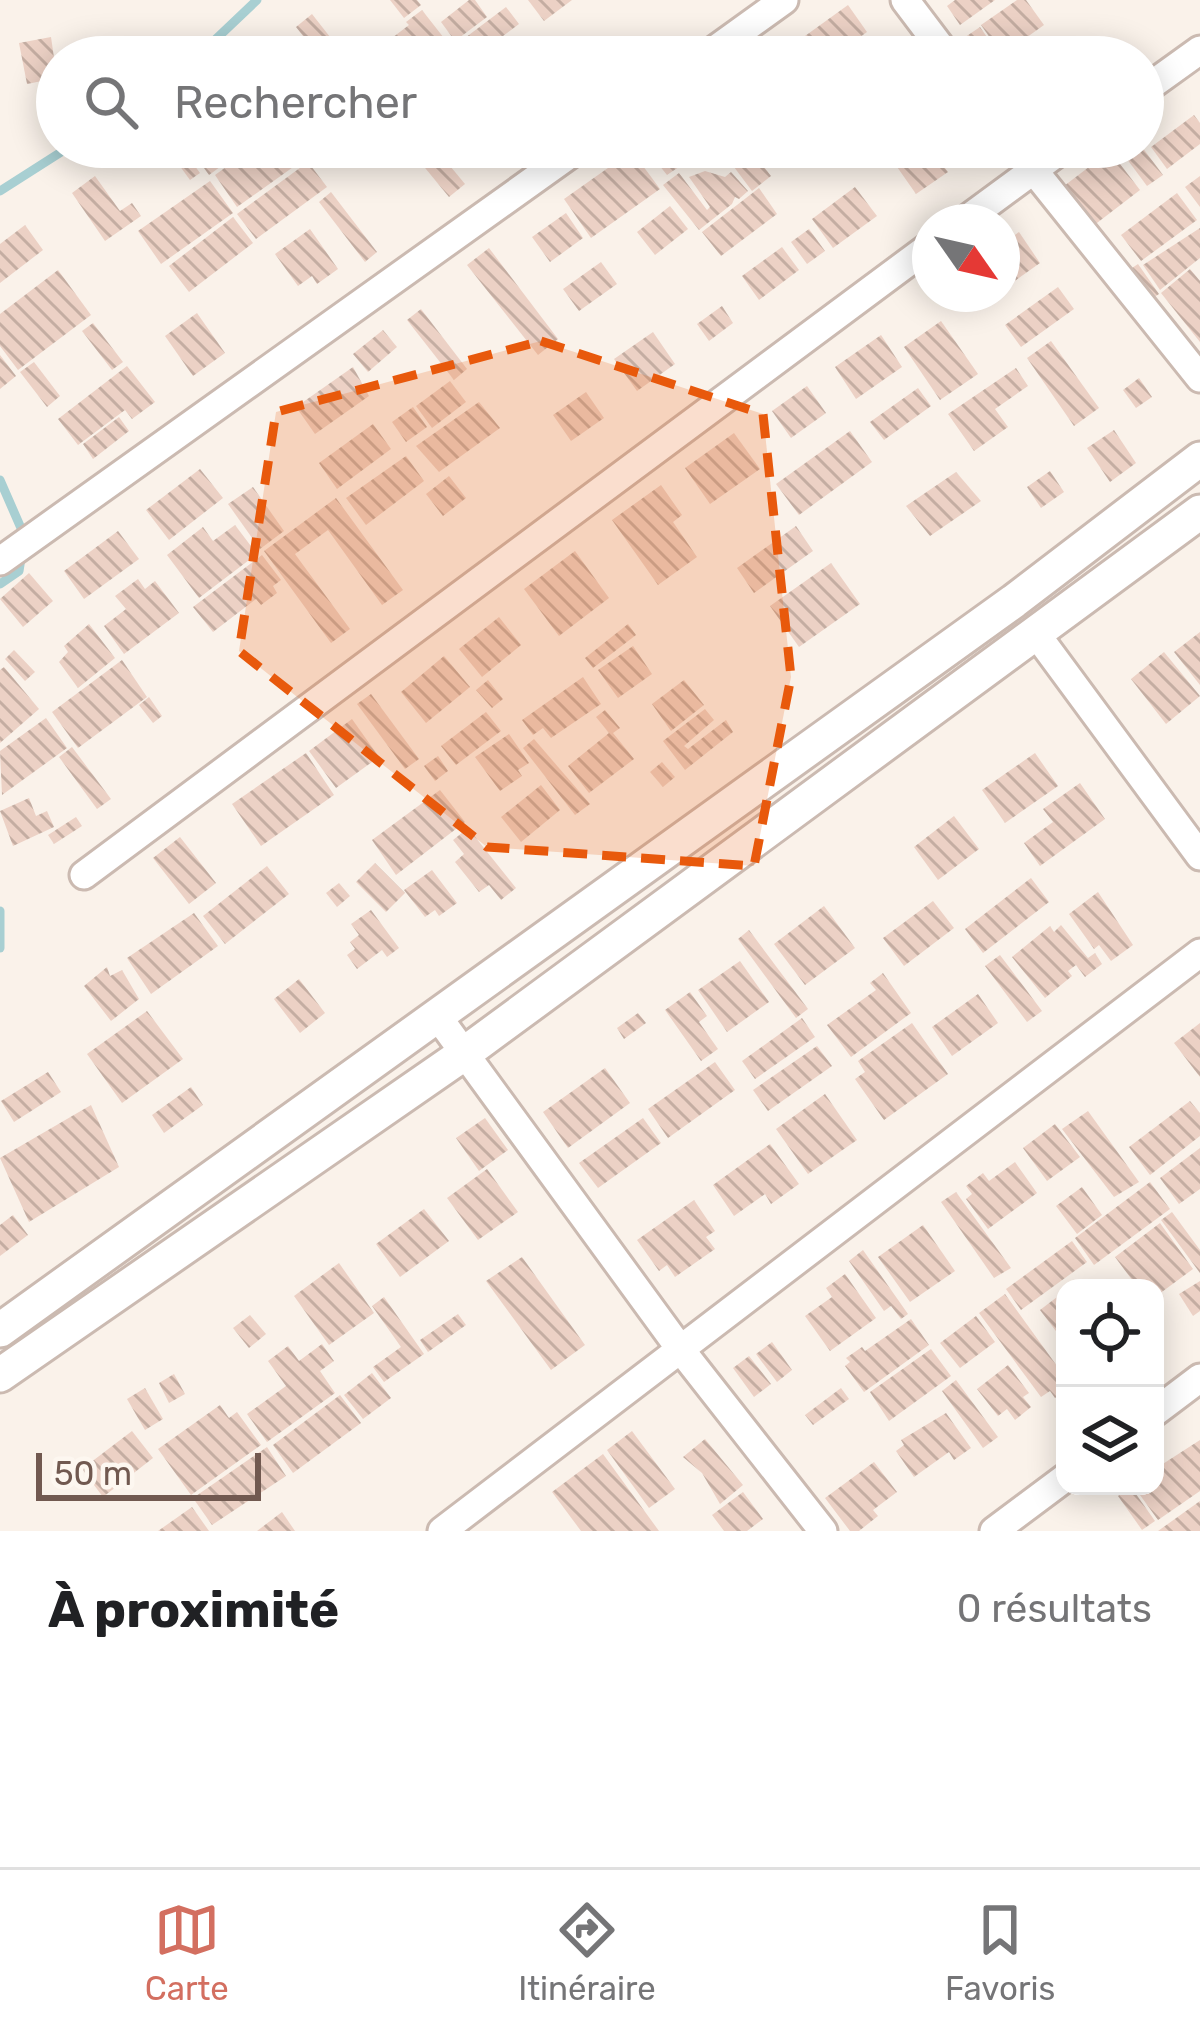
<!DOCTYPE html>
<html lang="fr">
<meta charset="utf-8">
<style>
body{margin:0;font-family:Rubik,sans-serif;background:#f2f2f2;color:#202124}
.controls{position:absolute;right:36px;bottom:36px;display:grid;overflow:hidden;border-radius:24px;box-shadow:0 6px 30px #0003}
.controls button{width:108px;height:108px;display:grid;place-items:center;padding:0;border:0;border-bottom:3px solid #e0e0e0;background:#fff;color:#202124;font:60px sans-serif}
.compass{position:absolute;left:912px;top:204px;width:108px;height:108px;border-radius:50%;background:#fff;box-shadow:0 6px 30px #0003;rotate:124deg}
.scale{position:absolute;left:36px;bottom:30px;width:225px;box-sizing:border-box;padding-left:12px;border:6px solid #715950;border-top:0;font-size:33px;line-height:42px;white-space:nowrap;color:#715950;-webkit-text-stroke:9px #fdf7f0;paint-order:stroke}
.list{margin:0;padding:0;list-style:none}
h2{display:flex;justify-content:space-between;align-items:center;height:156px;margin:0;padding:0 48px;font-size:51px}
h2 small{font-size:39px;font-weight:400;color:#757577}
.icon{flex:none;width:66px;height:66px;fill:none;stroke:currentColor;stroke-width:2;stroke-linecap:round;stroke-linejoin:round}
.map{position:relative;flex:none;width:1200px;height:1531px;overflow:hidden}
.search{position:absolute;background:#fff;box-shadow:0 6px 30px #0003;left:36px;right:36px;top:36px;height:132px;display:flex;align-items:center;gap:30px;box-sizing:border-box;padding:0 42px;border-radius:66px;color:#757577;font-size:45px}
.sheet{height:336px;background:#fff}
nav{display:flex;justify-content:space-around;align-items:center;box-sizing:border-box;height:168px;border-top:3px solid #e0e0e0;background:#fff;font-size:33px;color:#757577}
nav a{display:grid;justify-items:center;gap:6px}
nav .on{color:#d36f60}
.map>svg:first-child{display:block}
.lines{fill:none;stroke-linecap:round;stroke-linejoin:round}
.stream{stroke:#a8cfd2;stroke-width:9}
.building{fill:url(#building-back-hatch)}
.minor-casing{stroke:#cbbab1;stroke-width:33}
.tertiary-casing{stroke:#cbbab1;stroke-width:39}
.minor{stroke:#fff;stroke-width:27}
.tertiary{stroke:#fff;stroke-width:33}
.marked{fill:#e8590c;fill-opacity:0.2;stroke:#e8590c;stroke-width:9;stroke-dasharray:24 15;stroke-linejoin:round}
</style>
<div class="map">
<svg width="1200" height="1531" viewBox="0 0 1200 1531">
<defs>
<pattern id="building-back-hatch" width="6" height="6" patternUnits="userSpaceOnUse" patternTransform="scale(3)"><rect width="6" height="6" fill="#ecd1c5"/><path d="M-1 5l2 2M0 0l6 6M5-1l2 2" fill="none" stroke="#c4ada2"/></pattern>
</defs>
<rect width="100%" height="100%" fill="#faf2ea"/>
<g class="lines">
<g class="stream">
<path d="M197,57l60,-57"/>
<path d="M0,191l69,-44"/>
<path d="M0,480l24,55"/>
<path d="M0,584l19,-13 3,-19"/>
<path d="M0,911v37"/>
</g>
</g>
<g class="building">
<path d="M390,0h27l4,5 -17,13z"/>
<path d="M469,0h6l12,17 -32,24 -14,-19z"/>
<path d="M528,0h44l-28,21z"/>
<path d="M955,0h40l-35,25 -13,-19z"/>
<path d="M1017,0h9l18,25 -42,30 -21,-30z"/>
<path d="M848,5l19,27 -35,25h-12l-15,-21z"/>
<path d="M506,7l13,17 -24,18 5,7 -10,8h-29l-8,-10z"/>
<path d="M422,10l29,37 -14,10h-70l42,-32 -3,-3z"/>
<path d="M312,14l29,37 -8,6h-35l-8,-11 13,-10 -7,-9z"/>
<path d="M980,27l9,13 -24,17 -10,-13z"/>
<path d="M51,37l6,41 -30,6 -8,-41z"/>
<path d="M1194,115l6,8v21l-33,25 -16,-22z"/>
<path d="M166,147h15l19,26 -10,7z"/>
<path d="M189,147h40l6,9 -26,19z"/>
<path d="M234,147h60l9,13 -66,47 -22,-32 26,-19z"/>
<path d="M643,147h65l-41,28 -8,-10 -6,3 -15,-17z"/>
<path d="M719,147h30l22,29 -19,15z"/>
<path d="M767,147h31l-20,15z"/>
<path d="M897,147h53l5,7 -13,10 6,8 -32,22 -28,-40z"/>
<path d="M953,147h22l7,10 -14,11z"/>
<path d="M1118,147h24l21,28 -16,11z"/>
<path d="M436,149l29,35 -16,13 -28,-34z"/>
<path d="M632,151l28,38 -69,49 -27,-39z"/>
<path d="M1110,151l30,39 -47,36 -29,-40z"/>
<path d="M308,162l19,25 -71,52 -19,-25z"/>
<path d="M705,171l20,6 6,-5 17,19 -9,8 -4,-2 -3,7 -33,26 -36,-45 16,-12 28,37 3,-3 -21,-30z"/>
<path d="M95,176l25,35 12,-8 9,13 -36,25 -33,-48z"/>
<path d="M1200,176v31l-15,-20z"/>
<path d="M210,181l23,32 -72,51 -23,-33z"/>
<path d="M855,187l22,29 -44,32 -21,-29z"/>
<path d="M759,188l18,26 -56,42 -19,-24z"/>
<path d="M331,192l46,60 -12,10 -46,-60z"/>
<path d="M1177,193l20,27 -56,41 -20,-26z"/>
<path d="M670,206l18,23 -33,26 -18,-23z"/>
<path d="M566,213l17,25 -33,24 -18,-25z"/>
<path d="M233,217l20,26 -64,49 -20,-26z"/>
<path d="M25,225l18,25 -43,33v-39z"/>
<path d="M1200,228v30l-40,32 -17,-25z"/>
<path d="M310,229l28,40 -21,15 -5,-8 -14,10 -23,-32z"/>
<path d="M809,229l16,22 -18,13 -16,-22z"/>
<path d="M1019,232l21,31 -38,27v-46z"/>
<path d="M782,247l17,23 -40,30 -17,-24z"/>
<path d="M489,248l69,91 -20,16 -71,-90z"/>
<path d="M601,262l16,22 -38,27 -16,-22z"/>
<path d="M1138,264l21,30 -15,10 -21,-30z"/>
<path d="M1190,269l10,12v61l-39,-49z"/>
<path d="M58,270l33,45 -73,55 -18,-24v-32z"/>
<path d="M1058,287l16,22 -53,38 -16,-22z"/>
<path d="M722,306l11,17 -24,18 -12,-17z"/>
<path d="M421,309l46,60 -13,11 -47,-60z"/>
<path d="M197,313l28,40 -32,23 -28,-40z"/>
<path d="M941,321l37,53 -38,26 -36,-53z"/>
<path d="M93,323l30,39 -11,8 -30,-39z"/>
<path d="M383,330l14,17 -29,25 -15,-18z"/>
<path d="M653,332l22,32 -38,27 -23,-32z"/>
<path d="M881,335l21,32 -46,32 -21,-32z"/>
<path d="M1051,341l48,67 -25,18 -47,-68z"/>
<path d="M0,355l16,21 -16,13z"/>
<path d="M34,362l26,34 -13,11 -27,-35z"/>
<path d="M127,366l28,36 -23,17 -7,-9 -47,35 -20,-26z"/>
<path d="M353,367l16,29 -54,38 -19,-27z"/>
<path d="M1016,368l12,18 -33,23 13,18 -34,24 -26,-37z"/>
<path d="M1139,378l13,19 -16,11 -13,-18z"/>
<path d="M450,381l16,21 -34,26 -16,-22z"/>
<path d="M807,386l19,27 -35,25 -19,-27z"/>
<path d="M918,388l13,18 -47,34 -14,-18z"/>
<path d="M586,392l18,26 -33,23 -18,-26z"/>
<path d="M479,402l21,26 -61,44 -23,-26z"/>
<path d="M413,407l14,20 -21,15 -14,-20z"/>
<path d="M119,417l10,14 -36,28 -10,-15z"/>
<path d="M373,424l18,25 -54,40 -18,-26z"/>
<path d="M1114,430l22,33 -26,19 -23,-34z"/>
<path d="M850,431l22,31 -73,53 -23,-31z"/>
<path d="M734,433l26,36 -50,35 -25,-36z"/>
<path d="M406,456l18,25 -58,44 -20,-27z"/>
<path d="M200,469l23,29 -54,42 -23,-30z"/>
<path d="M1050,471l14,21 -23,16 -14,-21z"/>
<path d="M956,472l25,29 -51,35 -24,-30z"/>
<path d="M449,476l17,22 -23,18 -17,-22z"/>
<path d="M661,485l21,30 -9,7 24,35 -39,28 -46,-65z"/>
<path d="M253,487l31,44 -24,18 -32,-45z"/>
<path d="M336,498l67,92 -21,15 -54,-75 -33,24 55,75 -19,14 -67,-92z"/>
<path d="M235,525l22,29 -58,44 -32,-43 36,-28 10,14z"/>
<path d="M796,526l17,25 -59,42 -17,-25z"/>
<path d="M118,531l21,28 -55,40 -20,-28z"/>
<path d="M575,551l34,47 -50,38 -35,-47z"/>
<path d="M262,555l19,25 -8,6 4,7 -16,12 -5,-6 -43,33 -20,-25z"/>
<path d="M831,563l29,41 -61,43 -29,-41z"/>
<path d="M29,573l24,28 -30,26 -23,-28z"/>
<path d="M138,579l7,10 10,-8 24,32 -55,41 -20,-28 22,-17 -11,-13z"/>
<path d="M499,617l22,28 -39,32 -23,-28z"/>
<path d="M89,624l26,34 -37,30 -19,-26 9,-10 -4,-6z"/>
<path d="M628,624l8,11 -43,33 -8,-10z"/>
<path d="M1200,632v53l-26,-33z"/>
<path d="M633,646l19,28 -34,24 -20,-28z"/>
<path d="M14,650l21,22 -10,9 -20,-22z"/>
<path d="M1164,652l36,44 -34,28 -35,-45z"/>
<path d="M444,656l26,31 -44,36 -25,-31z"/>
<path d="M122,660l25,37 -69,51 -26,-36z"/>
<path d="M4,667l35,42 -39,34v-73z"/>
<path d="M583,677l18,27 -50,34 -8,-10 -10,7 -11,-15z"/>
<path d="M488,680l15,19 -11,9 -16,-18z"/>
<path d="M684,680l20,25 -33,26 -19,-27z"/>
<path d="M371,694l48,65 -14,10 -48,-65z"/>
<path d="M149,697l13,19 -9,7 -14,-18z"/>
<path d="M705,709l9,11 -30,26 4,3 38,-29 7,12 -48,38 -22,-29z"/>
<path d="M605,710l15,18 -7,5 21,26 -45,34 -21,-27 41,-33 -13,-16z"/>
<path d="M486,712l15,19 -45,34 -15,-19z"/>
<path d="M46,718l21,30 -65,47 -2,-44z"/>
<path d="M352,719l27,38 -43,31 -27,-37z"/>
<path d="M509,734l20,29 -11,7 4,6 -22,15 -25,-34z"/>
<path d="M534,739l56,65 -15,11 -52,-67z"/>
<path d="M72,747l39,52 -14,10 -38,-52z"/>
<path d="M306,753l28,42 -73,51 -29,-42z"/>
<path d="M1035,753l23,33 -53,37 -23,-33z"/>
<path d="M438,756l10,15 -13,10 -11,-15z"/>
<path d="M662,762l13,15 -12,10 -13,-15z"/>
<path d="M1080,783l25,36 -65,47 -16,-23 29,-21 -10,-13z"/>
<path d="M541,785l19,25 -39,32 -20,-25z"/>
<path d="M440,790l25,32 -69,53 -24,-35z"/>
<path d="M29,798l7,18 11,-5 7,16 -41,19 -13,-35z"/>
<path d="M954,816l25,33 -41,31 -24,-33z"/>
<path d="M76,817l6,9 -28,18 -6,-9z"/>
<path d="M468,828l48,60 -15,12 -12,-15 -10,7 -24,-30 9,-8 -11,-14z"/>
<path d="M180,837l36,46 -27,21 -36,-46z"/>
<path d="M375,863l30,30 -19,19 -30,-30z"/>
<path d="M267,866l22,28 -64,50 -22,-28z"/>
<path d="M432,870l25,33 -18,13 -4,-6 -10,7 -21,-27z"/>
<path d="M1031,878l18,24 -66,51 -18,-24z"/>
<path d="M339,883l11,13 -13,11 -11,-14z"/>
<path d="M1098,892l35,53 -22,16 -12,-16 -5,4 -25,-35z"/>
<path d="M933,901l21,27 -50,38 -21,-28z"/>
<path d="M824,906l31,42 -50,37 -31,-41z"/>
<path d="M371,910l28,38 -12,9 -5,-7 -25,19 -10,-14 8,-6 -5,-7 9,-7 -8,-11z"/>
<path d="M194,913l24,33 -67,48 -24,-36z"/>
<path d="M1061,925l27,33 7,-5 7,11 -17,13 -9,-12 -8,6 4,5 -27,22 -33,-41 38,-31 4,6z"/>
<path d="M749,930l59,79 -12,9 -58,-79z"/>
<path d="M1000,955l42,56 -15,11 -42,-56z"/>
<path d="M740,961l29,41 -42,30 -29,-42z"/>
<path d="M107,967l3,9 12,-6 17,29 -28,22 -27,-35z"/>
<path d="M883,973l28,40 -60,44 -24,-32 49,-35 -6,-7z"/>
<path d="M299,979l26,34 -25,20 -26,-34z"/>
<path d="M690,992l17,24 -8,6 19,27 -17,12 -36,-51z"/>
<path d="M978,994l20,29 -46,33 -20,-29z"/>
<path d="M147,1011l36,48 -61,44 -35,-49z"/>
<path d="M638,1013l8,10 -22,16 -7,-11z"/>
<path d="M802,1018l13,19 -60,42 -13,-18z"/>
<path d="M912,1023l36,51 -64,46 -29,-41 10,-7 -7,-11z"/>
<path d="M1200,1023v54l-26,-34z"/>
<path d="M817,1046l15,20 -64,45 -15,-21z"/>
<path d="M715,1062l20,28 -67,48 -20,-29z"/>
<path d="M605,1068l25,35 -62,45 -25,-36z"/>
<path d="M48,1072l13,20 -47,30 -13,-21z"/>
<path d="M191,1087l12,18 -39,28 -12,-18z"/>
<path d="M825,1094l32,46 -49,34 -32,-45z"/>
<path d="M1190,1101l10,12v23l-50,39 -21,-28z"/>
<path d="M91,1105l28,62 -90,55 -29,-64z"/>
<path d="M1088,1111l51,71 -25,15 -52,-68z"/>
<path d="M485,1118l23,32 -29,21 -23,-33z"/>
<path d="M643,1118l18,25 -63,45 -19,-25z"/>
<path d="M1055,1124l25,33 -33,24 -24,-33z"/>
<path d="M770,1144l29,40 -28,20 -6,-10 -31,22 -21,-31z"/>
<path d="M1200,1148v41l-21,15 -19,-26z"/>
<path d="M1015,1162l22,31 -49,36 -22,-30 6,-5 -6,-8 17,-13 6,8z"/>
<path d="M487,1169l31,43 -40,28 -31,-42z"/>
<path d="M1150,1182l20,27 -76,56 -19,-27z"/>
<path d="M1082,1187l20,28 -25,19 -21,-28z"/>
<path d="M956,1192l55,76 -17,10 -53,-76z"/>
<path d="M694,1200l21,31 -9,6 9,12 -40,28 -8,-12 -8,6 -22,-31z"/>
<path d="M424,1209l25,32 -49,36 -24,-33z"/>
<path d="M1172,1212l28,38v23l-39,-53z"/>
<path d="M13,1215l15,20 -28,21v-31z"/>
<path d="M1160,1223l33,46 -38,28v-9h-17l-23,-31z"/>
<path d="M923,1225l32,46 -45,31 -32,-45z"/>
<path d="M1072,1241l15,21 -66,48 -15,-21z"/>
<path d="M863,1250l45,64 -7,5 -10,-13 -7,5 -35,-50z"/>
<path d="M522,1257l63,88 -34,25 -65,-89z"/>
<path d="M339,1263l35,50 -45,32 -35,-49z"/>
<path d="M845,1274l31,44 -46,33 -25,-35 27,-19 -6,-9z"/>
<path d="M1200,1281v30l-7,5 -14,-22z"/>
<path d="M1065,1291v52l-25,-33z"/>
<path d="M1005,1294l60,83v14l-10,7 -5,-7 -9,6 -62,-84z"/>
<path d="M384,1297l40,57 -40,28 -11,-15 28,-20 -29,-41z"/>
<path d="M458,1314l8,11 -38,27 -8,-12z"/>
<path d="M250,1315l16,19 -17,14 -16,-20z"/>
<path d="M976,1316l19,26 -35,26 -20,-25z"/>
<path d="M911,1319l18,26 -65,47 -19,-26 5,-4 -4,-4 16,-11 3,4z"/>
<path d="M772,1342l20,28 -15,12 -21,-28z"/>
<path d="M322,1344l12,17 -14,10 15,22 -68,49 -20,-28 39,-28 -18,-25 20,-15 11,15z"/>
<path d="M931,1349l20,27 -62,45 -19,-29z"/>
<path d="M749,1356l22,28 -17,13 -21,-29z"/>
<path d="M1008,1365l21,28 -6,4 8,10 -16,13 -8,-11 -9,7 -21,-27z"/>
<path d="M372,1373l19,25 -28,21 -19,-24z"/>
<path d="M174,1374l11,20 -16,9 -10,-20z"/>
<path d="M956,1380l42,57 -15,11 -41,-57z"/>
<path d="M145,1388l18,31 -18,11 -18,-31z"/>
<path d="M841,1388l8,11 -36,26 -8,-10z"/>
<path d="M340,1395l21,28 -68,50 -20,-28z"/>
<path d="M220,1405l9,13 8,-6 24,33 -70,50 -33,-46z"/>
<path d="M946,1413l25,35 -17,12 -5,-8 -35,25 -18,-26 8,-6 -3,-5z"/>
<path d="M132,1431l21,27 -50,39 -21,-28z"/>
<path d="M632,1431l43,58 -26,19 -42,-58z"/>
<path d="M705,1439l38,46 -23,19 -18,-31 -19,-16z"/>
<path d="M1200,1440v51l-42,29 -18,-25 15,-9v-17z"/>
<path d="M267,1447l19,29 -74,49 -19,-27z"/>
<path d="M603,1454l56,77h-78l-29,-39z"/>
<path d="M874,1462l23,30 -24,18 5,6 -19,15h-9l-25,-33z"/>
<path d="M1131,1487l24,34 -13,9 -24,-34z"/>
<path d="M743,1492l20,27 -16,12h-23l-12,-16z"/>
<path d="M1200,1501v30h-42z"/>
<path d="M192,1507l17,24h-51z"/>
<path d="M282,1512l13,19h-38z"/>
</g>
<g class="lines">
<g class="minor-casing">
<g id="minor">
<path d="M905,0l43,57"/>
<path d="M705,57l79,-57"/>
<path d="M1143,91l57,-41"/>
<path d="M1015,147l185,231"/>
<path d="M963,222l102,-75"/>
<path d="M0,561l580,-414"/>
<path d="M1037,635l163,221"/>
<path d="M84,875l846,-629"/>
<path d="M438,1017l243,333 142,181"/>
<path d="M1155,1412l45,-34"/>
<path d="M442,1531l758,-578"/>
<path d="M994,1531l71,-53"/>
</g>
</g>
<g class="tertiary-casing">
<g id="tertiary">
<path d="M0,1330l1014,-729 186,-142"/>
<path d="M0,1375l465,-322 735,-541"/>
</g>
</g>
<use href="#minor" class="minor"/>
<use href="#tertiary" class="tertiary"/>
</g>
<path class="marked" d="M541,341l222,73 28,263 -37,189 -267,-19 -248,-196 37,-239z"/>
</svg>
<div class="controls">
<button><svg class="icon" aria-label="locate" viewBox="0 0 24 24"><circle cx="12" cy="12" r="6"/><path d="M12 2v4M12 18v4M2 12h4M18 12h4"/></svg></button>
<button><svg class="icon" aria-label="layers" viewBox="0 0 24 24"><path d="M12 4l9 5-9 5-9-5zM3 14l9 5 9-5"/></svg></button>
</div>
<svg class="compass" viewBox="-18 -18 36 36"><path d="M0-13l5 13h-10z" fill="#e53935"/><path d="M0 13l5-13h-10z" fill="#757577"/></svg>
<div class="scale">50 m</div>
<div class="search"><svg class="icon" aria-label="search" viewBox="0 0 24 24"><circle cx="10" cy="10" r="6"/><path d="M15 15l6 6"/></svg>Rechercher</div>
</div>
<section class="sheet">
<h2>À proximité<small>0 résultats</small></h2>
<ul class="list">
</ul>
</section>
<nav>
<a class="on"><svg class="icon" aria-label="map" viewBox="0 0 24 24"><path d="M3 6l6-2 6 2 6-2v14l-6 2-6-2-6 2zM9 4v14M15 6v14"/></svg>Carte</a>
<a><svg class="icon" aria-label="directions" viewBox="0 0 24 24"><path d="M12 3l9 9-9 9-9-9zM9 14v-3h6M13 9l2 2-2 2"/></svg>Itinéraire</a>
<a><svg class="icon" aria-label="saved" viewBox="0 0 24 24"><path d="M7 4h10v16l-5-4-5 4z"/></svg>Favoris</a>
</nav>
